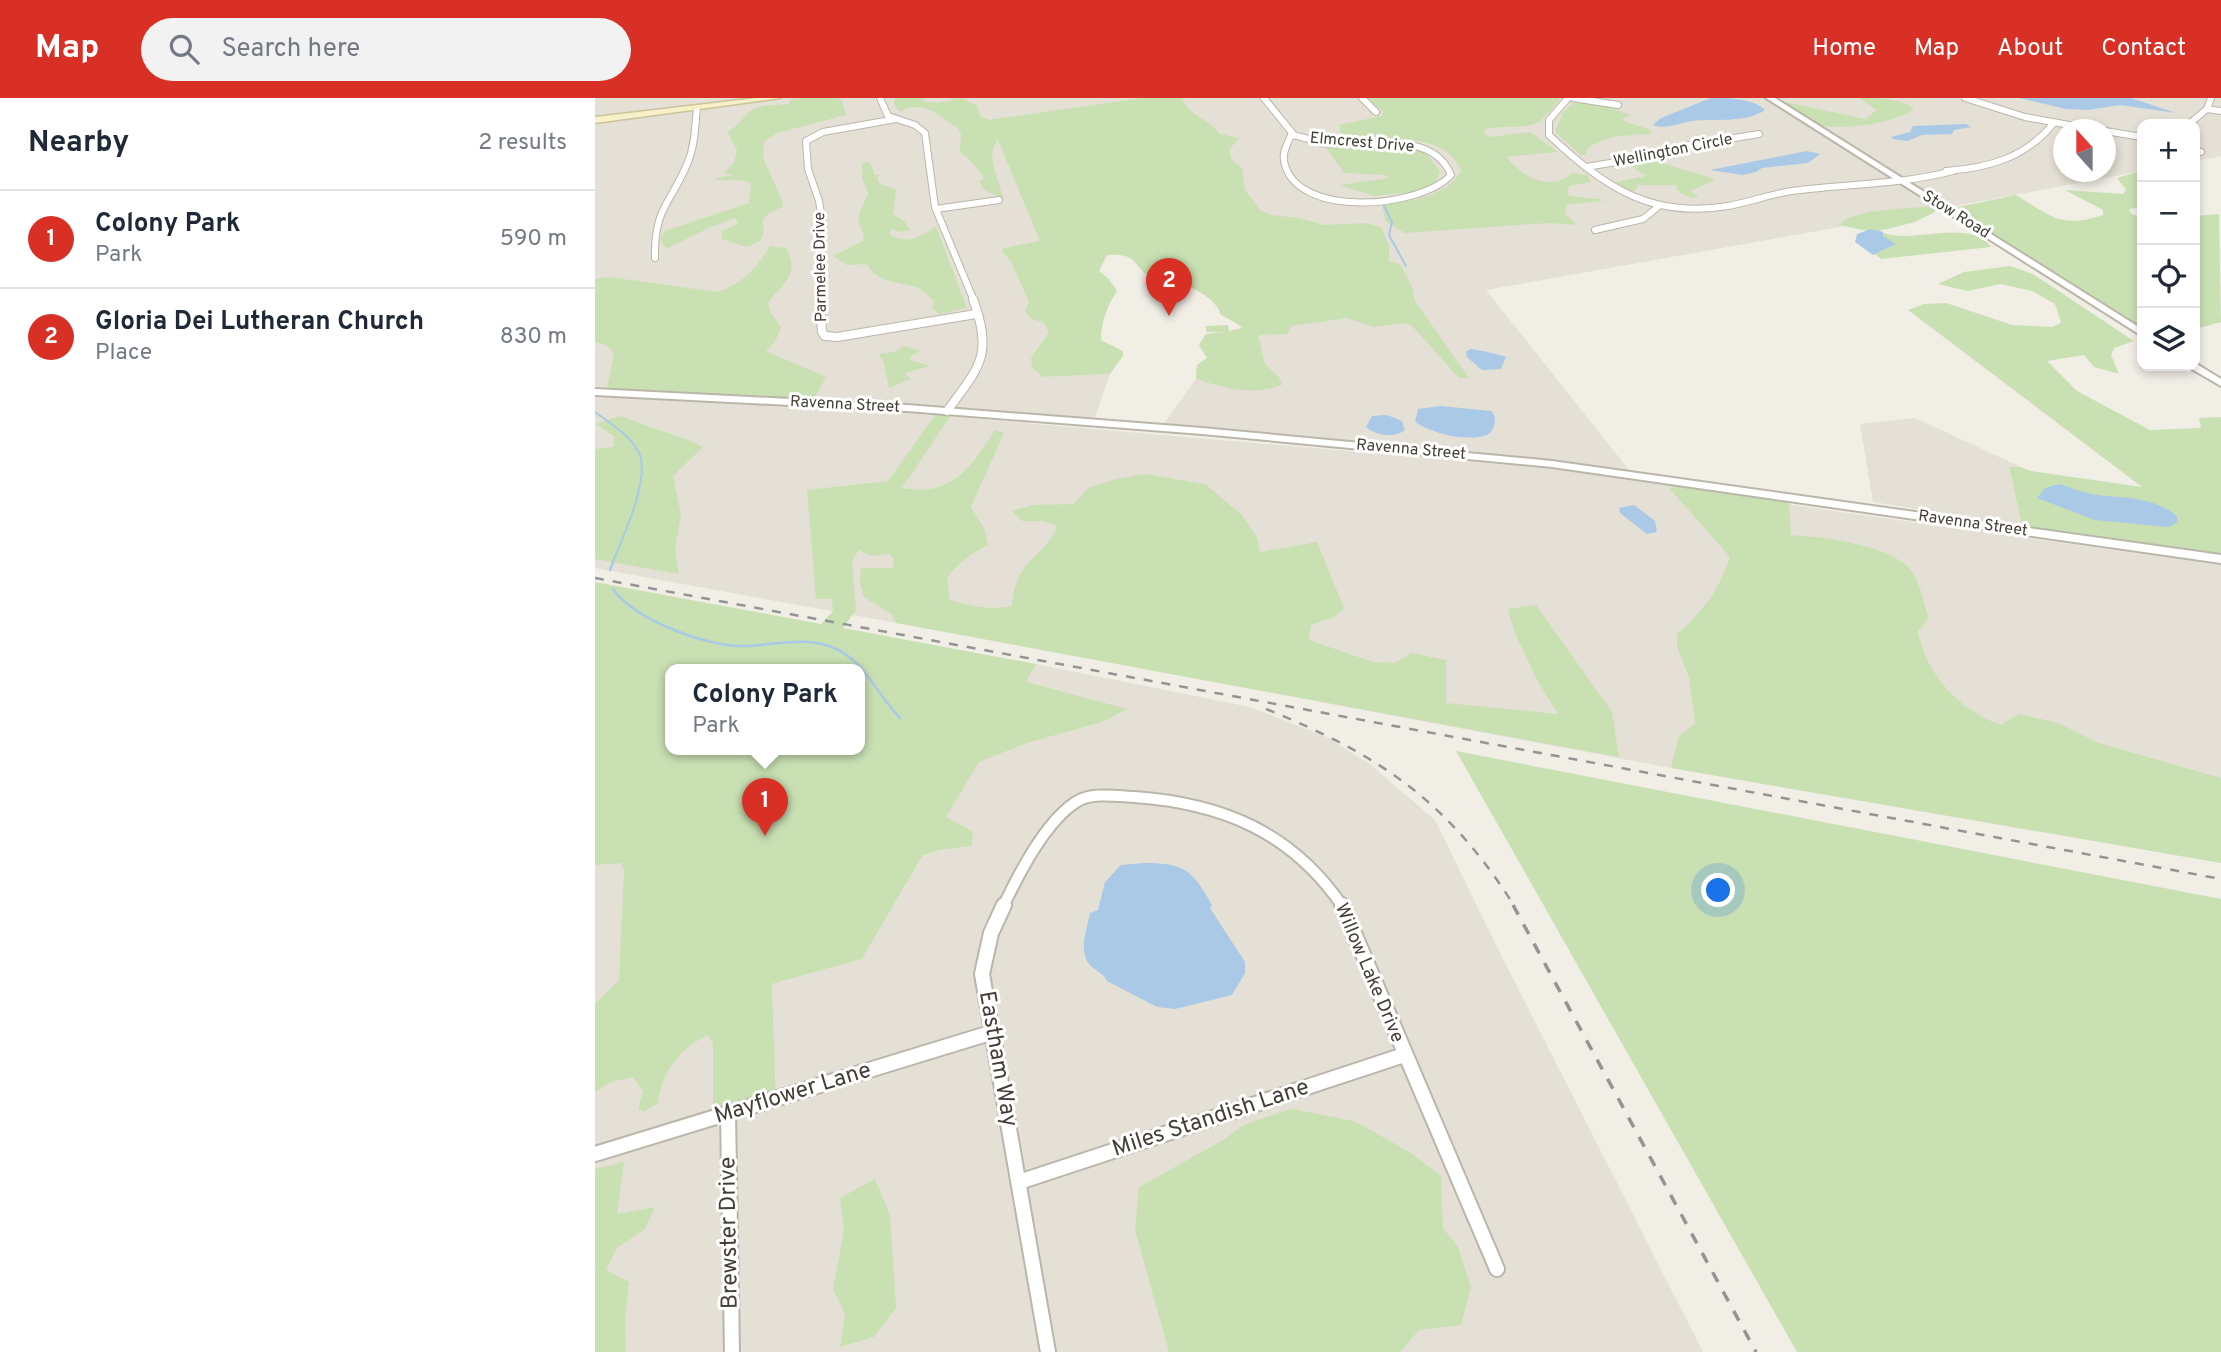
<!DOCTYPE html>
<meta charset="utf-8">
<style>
body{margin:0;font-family:Overpass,sans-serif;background:#f2f2f3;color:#1f2937}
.controls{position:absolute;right:21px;top:21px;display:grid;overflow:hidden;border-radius:14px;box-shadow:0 4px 10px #0003}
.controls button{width:63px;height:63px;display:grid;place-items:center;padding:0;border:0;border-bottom:2px solid #e0e1e3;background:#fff;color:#1f2937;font:35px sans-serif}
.compass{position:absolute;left:1458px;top:21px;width:63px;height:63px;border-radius:50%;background:#fff;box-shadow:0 4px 10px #0003;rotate:339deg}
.you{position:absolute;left:1124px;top:793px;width:24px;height:24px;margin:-18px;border:5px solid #fff;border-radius:50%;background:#1a73e8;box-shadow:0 0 0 10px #1a73e833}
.badge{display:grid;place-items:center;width:46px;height:46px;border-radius:50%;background:#d93025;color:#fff;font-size:23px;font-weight:700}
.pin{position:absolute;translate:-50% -58px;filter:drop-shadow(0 2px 4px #0008)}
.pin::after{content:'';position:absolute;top:37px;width:24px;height:21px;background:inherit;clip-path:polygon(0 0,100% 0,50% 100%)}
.popup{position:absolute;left:70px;top:566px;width:200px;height:91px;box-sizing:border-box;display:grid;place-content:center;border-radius:14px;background:#fff;filter:drop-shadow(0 2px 5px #0005);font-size:23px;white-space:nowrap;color:#747a83}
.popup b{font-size:26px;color:#1f2937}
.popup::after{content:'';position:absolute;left:50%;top:100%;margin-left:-14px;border:14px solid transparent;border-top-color:#fff}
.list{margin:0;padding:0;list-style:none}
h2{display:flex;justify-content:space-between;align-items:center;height:91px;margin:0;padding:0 28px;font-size:30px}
h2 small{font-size:23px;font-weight:400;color:#747a83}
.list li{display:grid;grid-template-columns:46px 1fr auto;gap:21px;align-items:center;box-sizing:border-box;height:98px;padding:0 28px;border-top:2px solid #e0e1e3}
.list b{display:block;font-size:26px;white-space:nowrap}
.list p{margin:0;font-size:23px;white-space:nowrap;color:#747a83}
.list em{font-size:23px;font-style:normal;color:#747a83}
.icon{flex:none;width:38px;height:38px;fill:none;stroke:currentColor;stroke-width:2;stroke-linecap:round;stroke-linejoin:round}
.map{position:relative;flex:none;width:1626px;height:1254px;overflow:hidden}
header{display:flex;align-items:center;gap:42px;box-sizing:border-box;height:98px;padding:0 35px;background:#d93025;color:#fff}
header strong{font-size:33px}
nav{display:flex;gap:38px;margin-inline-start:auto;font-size:24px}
.search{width:490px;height:63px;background:#f2f2f3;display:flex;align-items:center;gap:18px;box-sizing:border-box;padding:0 24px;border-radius:38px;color:#747a83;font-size:26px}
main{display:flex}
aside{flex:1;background:#fff}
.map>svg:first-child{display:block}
.residential{fill:#e4e0d5;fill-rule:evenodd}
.green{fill:#c9e0b3;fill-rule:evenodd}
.water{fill:#a9c9e7}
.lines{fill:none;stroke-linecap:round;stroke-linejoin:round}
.stream-far1{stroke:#a9c9e7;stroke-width:2}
.stream{stroke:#a9c9e7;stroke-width:2.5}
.minor-far3-casing{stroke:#bbb6aa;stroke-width:8}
.minor-far2-casing{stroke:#bbb6aa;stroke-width:10}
.minor-far1-casing{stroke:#bbb6aa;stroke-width:14}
.minor-casing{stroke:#bbb6aa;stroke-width:18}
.tertiary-casing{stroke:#bbb6aa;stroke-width:4}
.secondary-casing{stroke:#cbc39b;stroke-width:3}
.minor-far3{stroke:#fff;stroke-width:6}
.minor-far2{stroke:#fff;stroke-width:8}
.minor-far1{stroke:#fff;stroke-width:10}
.minor{stroke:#fff;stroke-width:14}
.tertiary{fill:#fff;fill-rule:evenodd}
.secondary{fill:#f8f0c9;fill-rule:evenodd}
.rail-far1{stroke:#949494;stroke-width:2.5;stroke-dasharray:9 9;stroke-linecap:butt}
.rail{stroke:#949494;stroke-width:3.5;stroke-dasharray:11 11;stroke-linecap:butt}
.labels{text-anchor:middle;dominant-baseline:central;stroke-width:6;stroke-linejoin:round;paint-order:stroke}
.far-street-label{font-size:16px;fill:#433f36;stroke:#fff}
.street-label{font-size:19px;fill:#433f36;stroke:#fff}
.near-street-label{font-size:23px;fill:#433f36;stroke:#fff}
</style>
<header>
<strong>Map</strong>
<div class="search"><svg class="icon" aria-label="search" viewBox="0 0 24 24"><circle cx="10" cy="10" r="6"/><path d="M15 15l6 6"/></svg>Search here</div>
<nav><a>Home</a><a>Map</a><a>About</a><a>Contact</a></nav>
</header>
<main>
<aside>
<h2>Nearby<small>2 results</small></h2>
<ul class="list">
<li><span class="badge">1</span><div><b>Colony Park</b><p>Park</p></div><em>590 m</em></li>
<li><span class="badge">2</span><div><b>Gloria Dei Lutheran Church</b><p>Place</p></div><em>830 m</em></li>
</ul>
</aside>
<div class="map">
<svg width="1626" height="1254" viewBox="0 0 1626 1254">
<rect width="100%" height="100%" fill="#f1eee6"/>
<g class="residential">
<path d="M0,0h1171l175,111 -455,81 147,185 -470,-50 33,-46 1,-14 10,-7 -8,-13 7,-11 36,-6 -8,-8 -46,-81 -178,21 19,42 4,18 10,2 6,10 -18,24 12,21 67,-3 -17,49 -146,-12 -352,-19z"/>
<path d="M1180,0h446v58l-26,5v-37h-53v47l-192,36zM1468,32h42v42h-42z"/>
<path d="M0,296l222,11 771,67 231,37 402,56v298l-550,-95 -664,-125 -412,-75z"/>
<path d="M1320,320l106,49 -12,1 13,58 -149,-24 -13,-78z"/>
<path d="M441,566l214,43 77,30 44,28 64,55 63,129 205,403h-1108v-487l30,-8 88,144v116l63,-18 -4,-115 90,-25z"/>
</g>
<g class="green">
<path d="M207,0h36l4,3 4,14 -69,18 -13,9 -1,16 20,44 -1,5 -13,6 -7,8 2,10 -3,10 -14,6 -25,-8v-8l16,-7 -3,-6 -24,9 -45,22 -6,-11 5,-7 84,-28 2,-20c-12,-5 -25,-1 -38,-4l20,-4 -10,-2 11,-10 3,-13 -10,-18c10,-5 14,-12 22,-20 10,-8 29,-7 41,-8l-2,-4z"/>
<path d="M300,0h31l-4,3 14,2 26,-5 15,8 4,11 8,3 153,-22h40c8,19 27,20 38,36l20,4 -11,11 3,11 10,8 3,22 16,21 10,4 28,3 25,7 42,-2 15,4 8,19v15l11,3 13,25 2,12 54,77h-10l-47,-52 -6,-3 -33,4 -26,-9 -56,8 -3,8 -30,1 7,29 14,13 3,8c-30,11 -57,3 -86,-6l1,-14 10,-7 -8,-13 7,-11 21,-2h-21v-6l22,-1 1,7 13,-4c-6,-6 -12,-8 -19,-12 -6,-5 -1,-3 -6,-9 -5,-8 -18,-16 -27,-20 -10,-3 -22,-2 -33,-7 -27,-11 -15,-28 -50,-25l-8,16 9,7 9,13c-10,15 -16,31 -16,49l22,11v5l-13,18 -67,3 -11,-10 -1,-10 18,-25 -6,-10 -10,-2 -8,-8 4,-10 -19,-42 -8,-9 1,-3 37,-7 -42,-101c-13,15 0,39 5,57l-2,2 -16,-9 -6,-8 5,-3c-6,-11 -14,-19 -24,-27l1,-19 -3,-5c-19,-12 -36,-30 -58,-16l-6,-7z"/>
<path d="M772,0h194c-8,7 -15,20 -24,25 -11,6 -36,2 -51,6l-2,5 6,3 40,-5 28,20 -52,5c16,19 43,36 66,16l15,2 4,7 -21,4 -3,6 2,4 38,4 -40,5 -2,9 12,11 -28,-2 -144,10 -19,-11 -4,-17c29,-5 63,-7 79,-34 -16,-42 -81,-31 -116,-31l-4,-4 -2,-11 43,-9 1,-4z"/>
<path d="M1265,0c18,0 42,0 54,11 -18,14 -69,21 -91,17 -15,-4 -30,-16 -43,-25l85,18 12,-9z"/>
<path d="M981,3l24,3 31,11 -10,5 30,10v4c-23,1 -47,1 -65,16l1,5h-6l-26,-23 8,-20z"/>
<path d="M730,48l85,2 15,4 15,19 -4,11 -23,10 -39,4 -34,-11 49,-7 -4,-3 -41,-2z"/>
<path d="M1057,59c20,13 42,13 64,23l-26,11 9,6c-9,2 -21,-2 -23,-12h-39v4c-11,6 -17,1 -26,-6l35,-7 -20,-13z"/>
<path d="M275,64l5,13h5l-3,3 2,5 17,7 -3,24 11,7 6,9 -10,2 -9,-3 -1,6c16,10 31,2 46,-9l31,82 -28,6 -7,-6 2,-7c-6,-5 -12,-12 -18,-14 -20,-6 -37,-3 -49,-23l-20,1 -14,-9 30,-15c2,-9 -2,-10 -4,-18 -2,-10 6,-20 9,-30l-6,-15v-15z"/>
<path d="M1542,74l5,2v33l-13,2 2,5 11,3v111l-189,-120 63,-13c35,21 45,34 87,20v-5l-38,-20 58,4 3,-4 -9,-12z"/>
<path d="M1339,108l1,6 -20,10 -36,9c32,16 89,-15 112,16l-110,12 -6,-5 20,-10 -22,-12 -34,-7c12,-17 73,-16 95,-19z"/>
<path d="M1624,116l2,108 -26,7v-113z"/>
<path d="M175,148l16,2c14,29 -2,32 -18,55l2,9 11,15 -5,13 -10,11 60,26 -12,22 -207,-10 7,-35 -7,-9 -12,-3v-63l14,-2 109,15c23,-7 40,-25 52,-46z"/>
<path d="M1415,168l23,8 101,67 -20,7 -3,7 8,19 -25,-7 -10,-12 -37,6 30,30 73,39 51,-2 -2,-10 22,-1v137l-199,-28 -13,-59h12l10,4 111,16 -234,-177 16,-6 22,-1 66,22 40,2 9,-4 -6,-19 -23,-13 -31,-7 -34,7 -29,-7 26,-12z"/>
<path d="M309,248l16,5 -11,6 3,4 19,5 -26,7 6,6 -22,9 -6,-29 -4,-2 1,-3 14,-2z"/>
<path d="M343,313l15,1 -51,76c51,9 68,-20 93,-58l9,3 -33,74 13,21 4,17c-14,6 -32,20 -41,33l3,22c22,7 40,10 62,6 4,-51 31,-44 45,-80l-15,-5h-20l-10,-10 20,-6 42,-1 15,-17 27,-8 30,-5 59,10 37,31 15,22 3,15 57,-10 27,66 -10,9 -23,8 -2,15 64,22 22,1 16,-10 35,7v43l112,11 -21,-34 -23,-49 -6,-22 28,-4 76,107 7,45 -723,-134 -5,-9 -27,-17 -4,-14 1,-15h32l1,-9 -5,-5 -18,2 -12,-6 -7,11 4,49 -13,18 193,36 -10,18 101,27 -22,12 -78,22 -48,19 -33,55 27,15 -1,14 -33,4 -16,5 -61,104 -90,25 4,115 -63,19v-75l-6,-8c-28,15 -45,36 -49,68l-14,9 -6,-3 5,-18 -10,-14 -22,5 -16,10v-88l24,-24 5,-110 -3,-7 -26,2v-283l226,42 12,-13 -1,-12h-16l-9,-109 81,-9zM76,572h188v80h-188z"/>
<path d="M24,318c13,3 24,9 37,13 19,7 28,8 47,18l-30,29 8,39 -6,33 4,26 -84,-15v-110l18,-2 2,-10 -19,-13z"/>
<path d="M1082,387l112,18 2,32c32,2 103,10 121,37 10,14 11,31 17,46l-11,13c8,44 41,79 83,94l18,-11 39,9 41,20 122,35v85l-550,-95 8,-32 16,-12 -6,-47 -12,-30v-13c25,-21 43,-45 53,-77l-60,-68z"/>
<path d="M861,653l765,148v453h-424z"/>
<path d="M696,1011l63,12 54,30 33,25 2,52 15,19 13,40 -10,38 -42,5 -19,22h-231l-34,-122 4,-43 86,-48 18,-14z"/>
<path d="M29,1064l-7,52 38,-7 -10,22 -28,19 -11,22 23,12 -4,39 1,31h-31v-183z"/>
<path d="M280,1081l15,36 6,93 -22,29 -34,10 5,-33 -12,-25 11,-59 -4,-32z"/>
</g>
<g class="water">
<path d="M1116,0c18,0 42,0 54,12 -21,14 -50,8 -73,11 -13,2 -27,9 -39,4l8,-7z"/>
<path d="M1424,0h112l45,15 -56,-8 -32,5 -22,-1z"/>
<path d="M1371,26l5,3 -17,3 -2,4 -30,1 -15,6 -14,-2 -2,-2 19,-5 3,-6z"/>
<path d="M1212,53l13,3 -12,9 -46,5 -6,4 -14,3 -32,-5z"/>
<path d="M1276,131l12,3v4l13,8 -23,11 -18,-13 2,-8z"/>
<path d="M875,251c5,0 32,6 36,8l-5,12 -19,1 -15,-13 -1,-5z"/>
<path d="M846,308l50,5c7,7 4,19 -4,24 -22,7 -53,-1 -72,-13l3,-13z"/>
<path d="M792,317l15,6 3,9c-10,8 -29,6 -39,-3l6,-11z"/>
<path d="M1464,386c11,3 22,8 32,10 32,5 59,1 86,22v6l-8,5 -74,-7 -58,-22 8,-10z"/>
<path d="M1039,407l21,16 2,11 -10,2 -27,-21 -1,-5z"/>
<path d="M550,765c40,0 48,8 67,42l-2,3 35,54v11l-13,22 -57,14 -18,-2 -50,-26c-4,-8 -11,-10 -17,-16 -12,-13 -3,-37 0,-52l8,-3 7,-28 16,-17z"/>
</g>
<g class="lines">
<g class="stream-far1">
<path d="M788,106l9,18 -3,13 17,31"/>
<path d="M0,314c15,11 36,24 44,41 12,24 -17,87 -27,111"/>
</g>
<g class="stream">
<path d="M15,472l3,-8"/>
<path d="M18,491c22,31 94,58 130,57 30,0 62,-11 91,2 30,12 44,48 66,70"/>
</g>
<g class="minor-far3-casing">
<g id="minor-far3">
<path d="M285,0l8,18 27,9 10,8 10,74 39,94"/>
<path d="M669,0l29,36"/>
<path d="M767,0l14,14"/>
<path d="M973,0l-19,22v15c54,51 101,84 179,71 24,-4 47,-14 72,-16 52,-6 103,-6 153,-19"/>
<path d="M978,0l45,7"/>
<path d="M1370,0l60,19 72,13"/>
<path d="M1612,11l14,2"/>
<path d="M1594,26l18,-15 4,-11"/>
<path d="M1510,33l37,6"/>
<path d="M696,37c13,1 24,8 37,9 40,3 104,-15 123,31 -30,33 -156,45 -167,-14 -2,-9 4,-18 7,-26z"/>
<path d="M1600,52l6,2"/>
<path d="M991,69l55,-9 37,-11 81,-13"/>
<path d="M1351,73c42,-3 79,-13 107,-47"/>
<path d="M341,111l63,-9"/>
<path d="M1000,132l48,-11 16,-13"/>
<path d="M60,160c-1,-51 16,-54 33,-96 7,-17 7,-36 9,-54"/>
<path d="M225,203l3,-75 -4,-25 -11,-32 -2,-28 17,-9 73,-13"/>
</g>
</g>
<g class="minor-far2-casing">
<g id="minor-far2">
<path d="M225,201l2,33 3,4 12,1 139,-23"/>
<path d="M352,313c32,-44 47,-55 26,-112"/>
</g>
</g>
<g class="minor-far1-casing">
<path id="minor-far1" d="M408,809c15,-32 43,-86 73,-105 15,-10 40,-6 58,-5 88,6 158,35 209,110"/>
</g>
<g class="minor-casing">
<g id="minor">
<path d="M409,807l-13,28 -9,41 66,378"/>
<path d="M747,807l155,364"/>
<path d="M133,1015l4,239"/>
<path d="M0,1056l395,-121"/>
<path d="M424,1084l385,-127"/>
</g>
</g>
<g class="tertiary-casing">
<g id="tertiary">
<path d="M1171,0h9l367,231v7z"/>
<path d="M1600,265l26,16v7l-31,-18 -1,-2h6z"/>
<path d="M0,291l312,16 295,23 350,33 669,94v8l-669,-96 -350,-33 -295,-23 -312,-16z"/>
</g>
</g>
<g class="secondary-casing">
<path id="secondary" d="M162,0h24l-186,25v-6z"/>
</g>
<use href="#minor-far3" class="minor-far3"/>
<use href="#minor-far2" class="minor-far2"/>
<use href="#minor-far1" class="minor-far1"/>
<use href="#minor" class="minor"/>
<use href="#tertiary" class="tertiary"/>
<use href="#secondary" class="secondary"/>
<g class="rail-far1">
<path d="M0,480l1626,301"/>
<path d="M671,611c114,46 182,92 249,198"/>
</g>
<path class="rail" d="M918,807l243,447"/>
</g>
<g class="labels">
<g class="far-street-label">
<text transform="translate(767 45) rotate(5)">Elmcrest Drive</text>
<text transform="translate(1078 53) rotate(-11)">Wellington Circle</text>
<text transform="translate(1361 117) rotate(32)">Stow Road</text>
<text transform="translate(226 169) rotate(-91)">Parmelee Drive</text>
<text transform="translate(250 307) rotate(3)">Ravenna Street</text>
<text transform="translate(816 352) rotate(5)">Ravenna Street</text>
<text transform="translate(1378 426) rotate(8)">Ravenna Street</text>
</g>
<g class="street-label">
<text transform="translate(774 875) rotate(67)">Willow Lake Drive</text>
</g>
<g class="near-street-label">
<text transform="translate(402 961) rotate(80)">Eastham Way</text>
<text transform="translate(198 996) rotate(-17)">Mayflower Lane</text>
<text transform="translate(616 1021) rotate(-18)">Miles Standish Lane</text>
<text transform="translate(135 1135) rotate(-91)">Brewster Drive</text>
</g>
</g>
</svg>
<div class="controls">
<button>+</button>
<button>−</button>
<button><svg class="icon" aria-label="locate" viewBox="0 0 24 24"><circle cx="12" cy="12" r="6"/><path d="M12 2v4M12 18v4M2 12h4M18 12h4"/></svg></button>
<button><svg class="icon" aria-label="layers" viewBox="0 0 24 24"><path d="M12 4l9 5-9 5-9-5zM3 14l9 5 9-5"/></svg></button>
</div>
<svg class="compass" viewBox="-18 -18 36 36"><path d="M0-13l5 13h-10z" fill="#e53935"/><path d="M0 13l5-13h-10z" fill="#747a83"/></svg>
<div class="you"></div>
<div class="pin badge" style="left:170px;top:738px">1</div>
<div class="popup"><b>Colony Park</b>Park</div>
<div class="pin badge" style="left:574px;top:218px">2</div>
</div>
</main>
